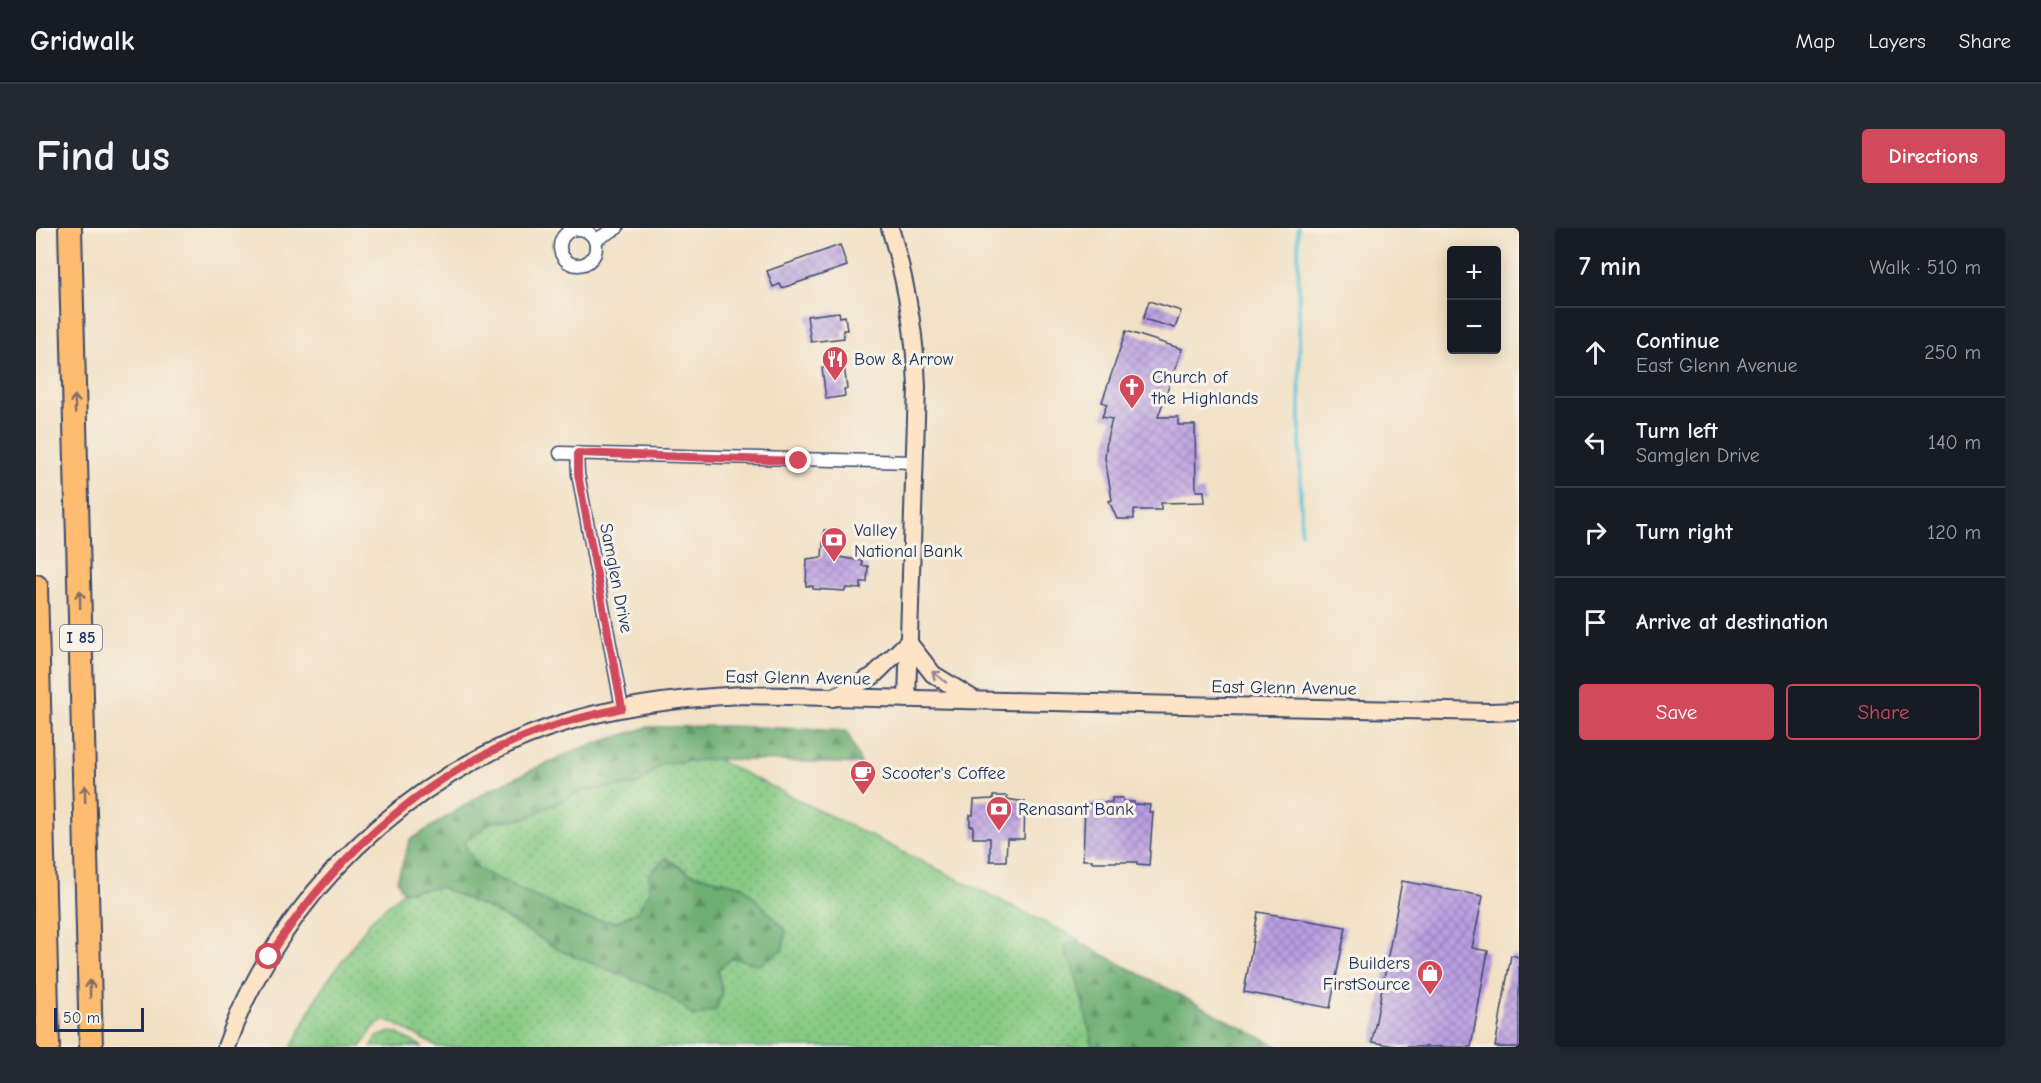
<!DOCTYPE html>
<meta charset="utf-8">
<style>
body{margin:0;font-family:"Comic Neue",sans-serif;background:#242831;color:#f1f3f6}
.controls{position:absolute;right:18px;top:18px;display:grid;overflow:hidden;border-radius:6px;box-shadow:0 3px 15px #0003}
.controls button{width:54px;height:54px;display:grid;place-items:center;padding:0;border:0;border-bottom:2px solid #363941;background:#171b24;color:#f1f3f6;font:30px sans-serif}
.scale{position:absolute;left:18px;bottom:15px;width:90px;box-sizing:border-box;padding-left:6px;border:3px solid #1b2f5e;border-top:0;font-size:16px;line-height:21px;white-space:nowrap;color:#1b2f5e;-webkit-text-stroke:4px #f7f3e8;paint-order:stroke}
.stop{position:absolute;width:18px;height:18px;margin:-14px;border:4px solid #d1495b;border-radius:50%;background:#fff}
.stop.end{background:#d1495b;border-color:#fff;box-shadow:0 2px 6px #0008}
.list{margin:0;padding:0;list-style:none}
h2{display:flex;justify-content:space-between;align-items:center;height:78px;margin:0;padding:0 24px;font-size:26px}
h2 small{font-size:20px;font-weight:400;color:#9ea1a6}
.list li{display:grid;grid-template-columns:39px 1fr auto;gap:18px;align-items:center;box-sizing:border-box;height:90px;padding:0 24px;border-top:2px solid #363941}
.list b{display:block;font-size:22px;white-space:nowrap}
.list p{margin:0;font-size:20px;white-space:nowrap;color:#9ea1a6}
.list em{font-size:20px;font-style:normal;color:#9ea1a6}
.actions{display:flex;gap:12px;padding:18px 24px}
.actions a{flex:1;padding:14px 0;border:2px solid #d1495b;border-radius:6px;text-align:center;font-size:21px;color:#d1495b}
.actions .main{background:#d1495b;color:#fff}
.icon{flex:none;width:33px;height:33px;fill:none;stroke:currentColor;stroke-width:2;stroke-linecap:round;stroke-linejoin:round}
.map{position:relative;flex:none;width:1483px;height:819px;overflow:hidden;border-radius:6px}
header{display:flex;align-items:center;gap:36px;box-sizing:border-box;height:84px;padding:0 30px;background:#171b24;border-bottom:2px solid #363941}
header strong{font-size:28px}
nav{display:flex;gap:33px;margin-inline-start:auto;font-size:21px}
.intro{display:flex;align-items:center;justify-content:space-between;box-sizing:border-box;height:144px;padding:0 36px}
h1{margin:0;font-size:42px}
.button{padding:15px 27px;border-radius:6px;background:#d1495b;color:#fff;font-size:21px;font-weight:700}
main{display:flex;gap:36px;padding:0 36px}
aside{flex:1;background:#171b24;border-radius:6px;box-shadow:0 3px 15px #0003}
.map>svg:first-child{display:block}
.grass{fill:url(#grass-dots);stroke:#517c71;stroke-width:1.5}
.forest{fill:url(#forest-firs);stroke:#446e68;stroke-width:1.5}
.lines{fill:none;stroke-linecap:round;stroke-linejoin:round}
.stream{stroke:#5bc2d8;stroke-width:4}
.building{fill:url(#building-cross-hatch)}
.street-casing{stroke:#3b4a6d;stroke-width:15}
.secondary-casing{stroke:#3b4a6d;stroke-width:20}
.highway-casing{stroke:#3b4a6d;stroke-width:26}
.street{stroke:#fff;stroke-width:12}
.secondary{stroke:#fee4c6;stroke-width:16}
.highway{stroke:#fdbc70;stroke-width:22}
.oneway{stroke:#816e66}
.oneway2{stroke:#8c8a92}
.route{stroke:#d1495b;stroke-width:8}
.labels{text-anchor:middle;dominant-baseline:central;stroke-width:6;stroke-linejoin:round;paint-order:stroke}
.shield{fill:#f7f3e8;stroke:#5d6a87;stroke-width:1.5}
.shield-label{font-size:16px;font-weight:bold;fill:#1b2f5e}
.poi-label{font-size:18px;fill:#1b2f5e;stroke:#f7f3e8;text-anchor:start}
.street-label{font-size:18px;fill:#1b2f5e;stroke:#f7f3e8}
</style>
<header>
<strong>Gridwalk</strong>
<nav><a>Map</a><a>Layers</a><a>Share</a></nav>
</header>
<div class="intro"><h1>Find us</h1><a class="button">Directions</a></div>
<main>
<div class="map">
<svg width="1483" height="819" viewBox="0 0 1483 819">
<defs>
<pattern id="grass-dots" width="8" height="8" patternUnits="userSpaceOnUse" patternTransform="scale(1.5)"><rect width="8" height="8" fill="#87ca84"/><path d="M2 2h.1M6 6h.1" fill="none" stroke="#6ea46f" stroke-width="1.8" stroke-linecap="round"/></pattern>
<pattern id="forest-firs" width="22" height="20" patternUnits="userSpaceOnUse" patternTransform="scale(1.5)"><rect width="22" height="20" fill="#6dae72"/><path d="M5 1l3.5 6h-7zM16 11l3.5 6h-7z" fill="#598e61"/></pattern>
<pattern id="building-cross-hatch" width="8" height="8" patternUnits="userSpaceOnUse" patternTransform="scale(1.5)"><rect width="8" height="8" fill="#ba9ee1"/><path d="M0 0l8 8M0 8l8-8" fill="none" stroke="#9681ba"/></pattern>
</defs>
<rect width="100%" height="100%" fill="#f7f3e8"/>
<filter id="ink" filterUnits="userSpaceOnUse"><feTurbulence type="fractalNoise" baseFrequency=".0167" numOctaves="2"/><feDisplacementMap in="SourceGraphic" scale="12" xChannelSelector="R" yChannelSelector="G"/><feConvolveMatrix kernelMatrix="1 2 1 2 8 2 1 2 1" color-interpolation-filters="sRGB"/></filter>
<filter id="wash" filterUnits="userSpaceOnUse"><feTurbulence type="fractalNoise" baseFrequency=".008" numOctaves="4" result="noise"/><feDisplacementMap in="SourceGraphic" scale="24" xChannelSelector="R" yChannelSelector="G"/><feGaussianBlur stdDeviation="1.35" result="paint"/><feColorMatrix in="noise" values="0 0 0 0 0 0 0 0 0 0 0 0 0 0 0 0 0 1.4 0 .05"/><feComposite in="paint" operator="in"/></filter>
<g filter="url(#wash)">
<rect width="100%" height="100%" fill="#f2e0c4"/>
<g class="grass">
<path d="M680,531l364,181 -17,6 13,30 16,64v7h-654l-46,-25 -8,-1 -10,6 -13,20h-69l28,-56 52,-72 31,-27 37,-5 56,25 121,61 45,18 33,26 27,-24 -4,-23 14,-12 11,-72 -54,-13 -23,-15 -17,16v18l-11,19 -22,11 -34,-4 -103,-48 -15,-27 27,-21 33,-4 58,-27 58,-7 23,-21z"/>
<path d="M354,804l6,1 27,14h-52l6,-10z"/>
</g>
<g class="forest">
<path d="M696,498l115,5 14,33 -145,-5 -53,4 -23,21 -58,7 -58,28 -33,3 -27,21 15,27 103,48 34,4 22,-11 11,-19v-18l17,-16 23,15 54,13 43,44 -3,19 -23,16 -28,-7 -14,12 4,23 -6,17 -21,7 -33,-26 -101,-40 -65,-39 -56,-25 -37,5 -6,-12 13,-40 79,-50 86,-40 73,-23z"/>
<path d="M1041,713l202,106h-187v-7l-16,-64 -13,-30z"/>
</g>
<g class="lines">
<path class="stream" d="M1262,0l3,305"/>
</g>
<g id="blocks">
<g class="building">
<path d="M804,17l7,21 -65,22 -2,-4 -7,3 -6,-16z"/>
<path d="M1113,73l32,10 -6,17 -32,-9z"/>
<path d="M803,84l1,5 5,-1 2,14h-4l1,8 -33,4 -4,-26z"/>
<path d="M1090,103l56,18 -24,68h20v8h17l1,66h8l1,11 -44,1v7h-27v9h-17l-8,-18 3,-1 -7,-42 2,-19 5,-20 -10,-2 5,-13 -5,-2z"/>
<path d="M808,137l3,24h-3l1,7 -19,3 -4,-31z"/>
<path d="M788,302l16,1 -1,26 23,4v5h6l-1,16h-6v7l-15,-1 -1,3 -32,-2v-3h-7l1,-27 15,-2z"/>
<path d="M957,568h14v3l18,3 -1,37h-17l-1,22h-16v-23h-17v-12h-3v-11h3l1,-15 19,-1z"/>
<path d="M1076,570h11v4h11v2l16,1 -1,7h4l-4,53 -12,-1v-2h-45v-2h-9l2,-56 27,-2z"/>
<path d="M1366,653l81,15 -11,52 16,3 -17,96h-70l-29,-5z"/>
<path d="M1222,684l88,15 -16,81 -86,-16z"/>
<path d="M1475,727l8,2v90h-24z"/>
</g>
</g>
</g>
<g filter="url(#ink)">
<use href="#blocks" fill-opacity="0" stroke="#3b4a6d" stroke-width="1.5"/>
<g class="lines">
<g class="street-casing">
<g id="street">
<circle cx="542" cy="19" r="18"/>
<path d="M559,12l22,-12"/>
<path d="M524,225l355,9"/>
<path d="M541,225l1,21 44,234"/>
</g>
</g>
<g class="secondary-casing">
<g id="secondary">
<path d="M854,0c16,52 25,104 27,159l-10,312"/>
<path d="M872,414l25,32 42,26"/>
<path d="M797,470l40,-22 35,-34"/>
<path d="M190,819c53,-150 183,-275 334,-323 59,-19 121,-26 183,-29l746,17 30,-1"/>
</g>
</g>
<g class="highway-casing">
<g id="highway">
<path d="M34,0l21,819"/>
<path d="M0,358l12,461"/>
</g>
</g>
<use href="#street" class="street"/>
<use href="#secondary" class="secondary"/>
<use href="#highway" class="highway"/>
</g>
<defs><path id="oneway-shaft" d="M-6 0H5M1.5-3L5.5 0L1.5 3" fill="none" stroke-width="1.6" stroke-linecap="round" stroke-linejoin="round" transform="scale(1.5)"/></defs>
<g class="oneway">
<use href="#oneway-shaft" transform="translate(39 176) rotate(-91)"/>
<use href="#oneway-shaft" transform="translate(44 371) rotate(-91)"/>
<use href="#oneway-shaft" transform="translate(49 566) rotate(-91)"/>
<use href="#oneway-shaft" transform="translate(54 761) rotate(-91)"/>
</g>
<use class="oneway2" href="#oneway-shaft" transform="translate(903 449) rotate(-142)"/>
</g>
<g class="lines" filter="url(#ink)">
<path class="route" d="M233,729c69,-107 168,-195 291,-233 21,-7 42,-11 62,-16l-44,-234v-21l221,8"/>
</g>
<defs>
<g id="restaurant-pin" transform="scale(1.35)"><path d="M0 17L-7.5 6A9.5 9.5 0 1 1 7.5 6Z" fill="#d1495b" stroke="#f7f3e8"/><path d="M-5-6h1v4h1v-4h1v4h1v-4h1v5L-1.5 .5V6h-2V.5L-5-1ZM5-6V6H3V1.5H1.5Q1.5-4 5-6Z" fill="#fff"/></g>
<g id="church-pin" transform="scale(1.35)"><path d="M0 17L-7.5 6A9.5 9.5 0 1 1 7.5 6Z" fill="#d1495b" stroke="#f7f3e8"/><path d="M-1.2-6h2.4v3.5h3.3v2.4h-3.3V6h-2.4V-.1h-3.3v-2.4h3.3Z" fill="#fff"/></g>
<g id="bank-pin" transform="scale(1.35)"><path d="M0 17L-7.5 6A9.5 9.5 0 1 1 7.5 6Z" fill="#d1495b" stroke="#f7f3e8"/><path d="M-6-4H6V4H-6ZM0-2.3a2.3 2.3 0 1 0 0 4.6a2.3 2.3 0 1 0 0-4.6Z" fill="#fff"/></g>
<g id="cafe-pin" transform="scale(1.35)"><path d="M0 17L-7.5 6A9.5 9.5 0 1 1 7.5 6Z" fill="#d1495b" stroke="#f7f3e8"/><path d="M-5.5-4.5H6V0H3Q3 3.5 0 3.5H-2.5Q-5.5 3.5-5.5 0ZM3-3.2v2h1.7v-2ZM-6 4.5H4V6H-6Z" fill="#fff"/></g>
<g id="shop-pin" transform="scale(1.35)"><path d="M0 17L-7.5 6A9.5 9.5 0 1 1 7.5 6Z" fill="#d1495b" stroke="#f7f3e8"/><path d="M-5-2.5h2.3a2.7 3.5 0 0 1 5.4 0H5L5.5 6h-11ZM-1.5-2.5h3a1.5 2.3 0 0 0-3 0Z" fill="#fff"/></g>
</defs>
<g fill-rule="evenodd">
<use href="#restaurant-pin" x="799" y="131"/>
<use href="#church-pin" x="1096" y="159"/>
<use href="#bank-pin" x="798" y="312"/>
<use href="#cafe-pin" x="827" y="545"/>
<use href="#bank-pin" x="963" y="581"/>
<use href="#shop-pin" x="1394" y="745"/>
</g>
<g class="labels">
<rect class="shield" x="24" y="397" width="42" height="26" rx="4.5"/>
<g class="shield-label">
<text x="45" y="410">I 85</text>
</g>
<g class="poi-label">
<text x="818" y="131">Bow &amp; Arrow</text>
<text x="1116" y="149">Church of<tspan x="1116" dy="21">the Highlands</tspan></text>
<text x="818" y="302">Valley<tspan x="818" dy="21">National Bank</tspan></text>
<text x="846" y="545">Scooter's Coffee</text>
<text x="982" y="581">Renasant Bank</text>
<text x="1374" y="735" text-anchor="end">Builders<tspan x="1374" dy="21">FirstSource</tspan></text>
</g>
<g class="street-label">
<text transform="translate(580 350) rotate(79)">Samglen Drive</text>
<text transform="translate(762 450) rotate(1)">East Glenn Avenue</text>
<text transform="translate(1248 460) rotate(1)">East Glenn Avenue</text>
</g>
</g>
</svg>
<div class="controls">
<button>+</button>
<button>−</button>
</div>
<div class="scale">50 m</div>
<div class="stop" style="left:233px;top:729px"></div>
<div class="stop end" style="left:763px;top:233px"></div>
</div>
<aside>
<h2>7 min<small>Walk · 510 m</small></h2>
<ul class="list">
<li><svg class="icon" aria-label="ahead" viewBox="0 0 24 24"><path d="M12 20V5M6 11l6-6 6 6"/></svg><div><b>Continue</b><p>East Glenn Avenue</p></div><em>250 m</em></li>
<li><svg class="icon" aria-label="left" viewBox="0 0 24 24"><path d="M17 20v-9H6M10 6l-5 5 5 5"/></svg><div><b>Turn left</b><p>Samglen Drive</p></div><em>140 m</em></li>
<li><svg class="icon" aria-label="right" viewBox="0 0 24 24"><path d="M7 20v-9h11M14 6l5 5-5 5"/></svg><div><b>Turn right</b></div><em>120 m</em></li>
<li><svg class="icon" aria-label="arrive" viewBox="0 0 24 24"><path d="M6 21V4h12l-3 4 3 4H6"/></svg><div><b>Arrive at destination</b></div></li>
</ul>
<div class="actions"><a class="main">Save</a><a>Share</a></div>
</aside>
</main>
